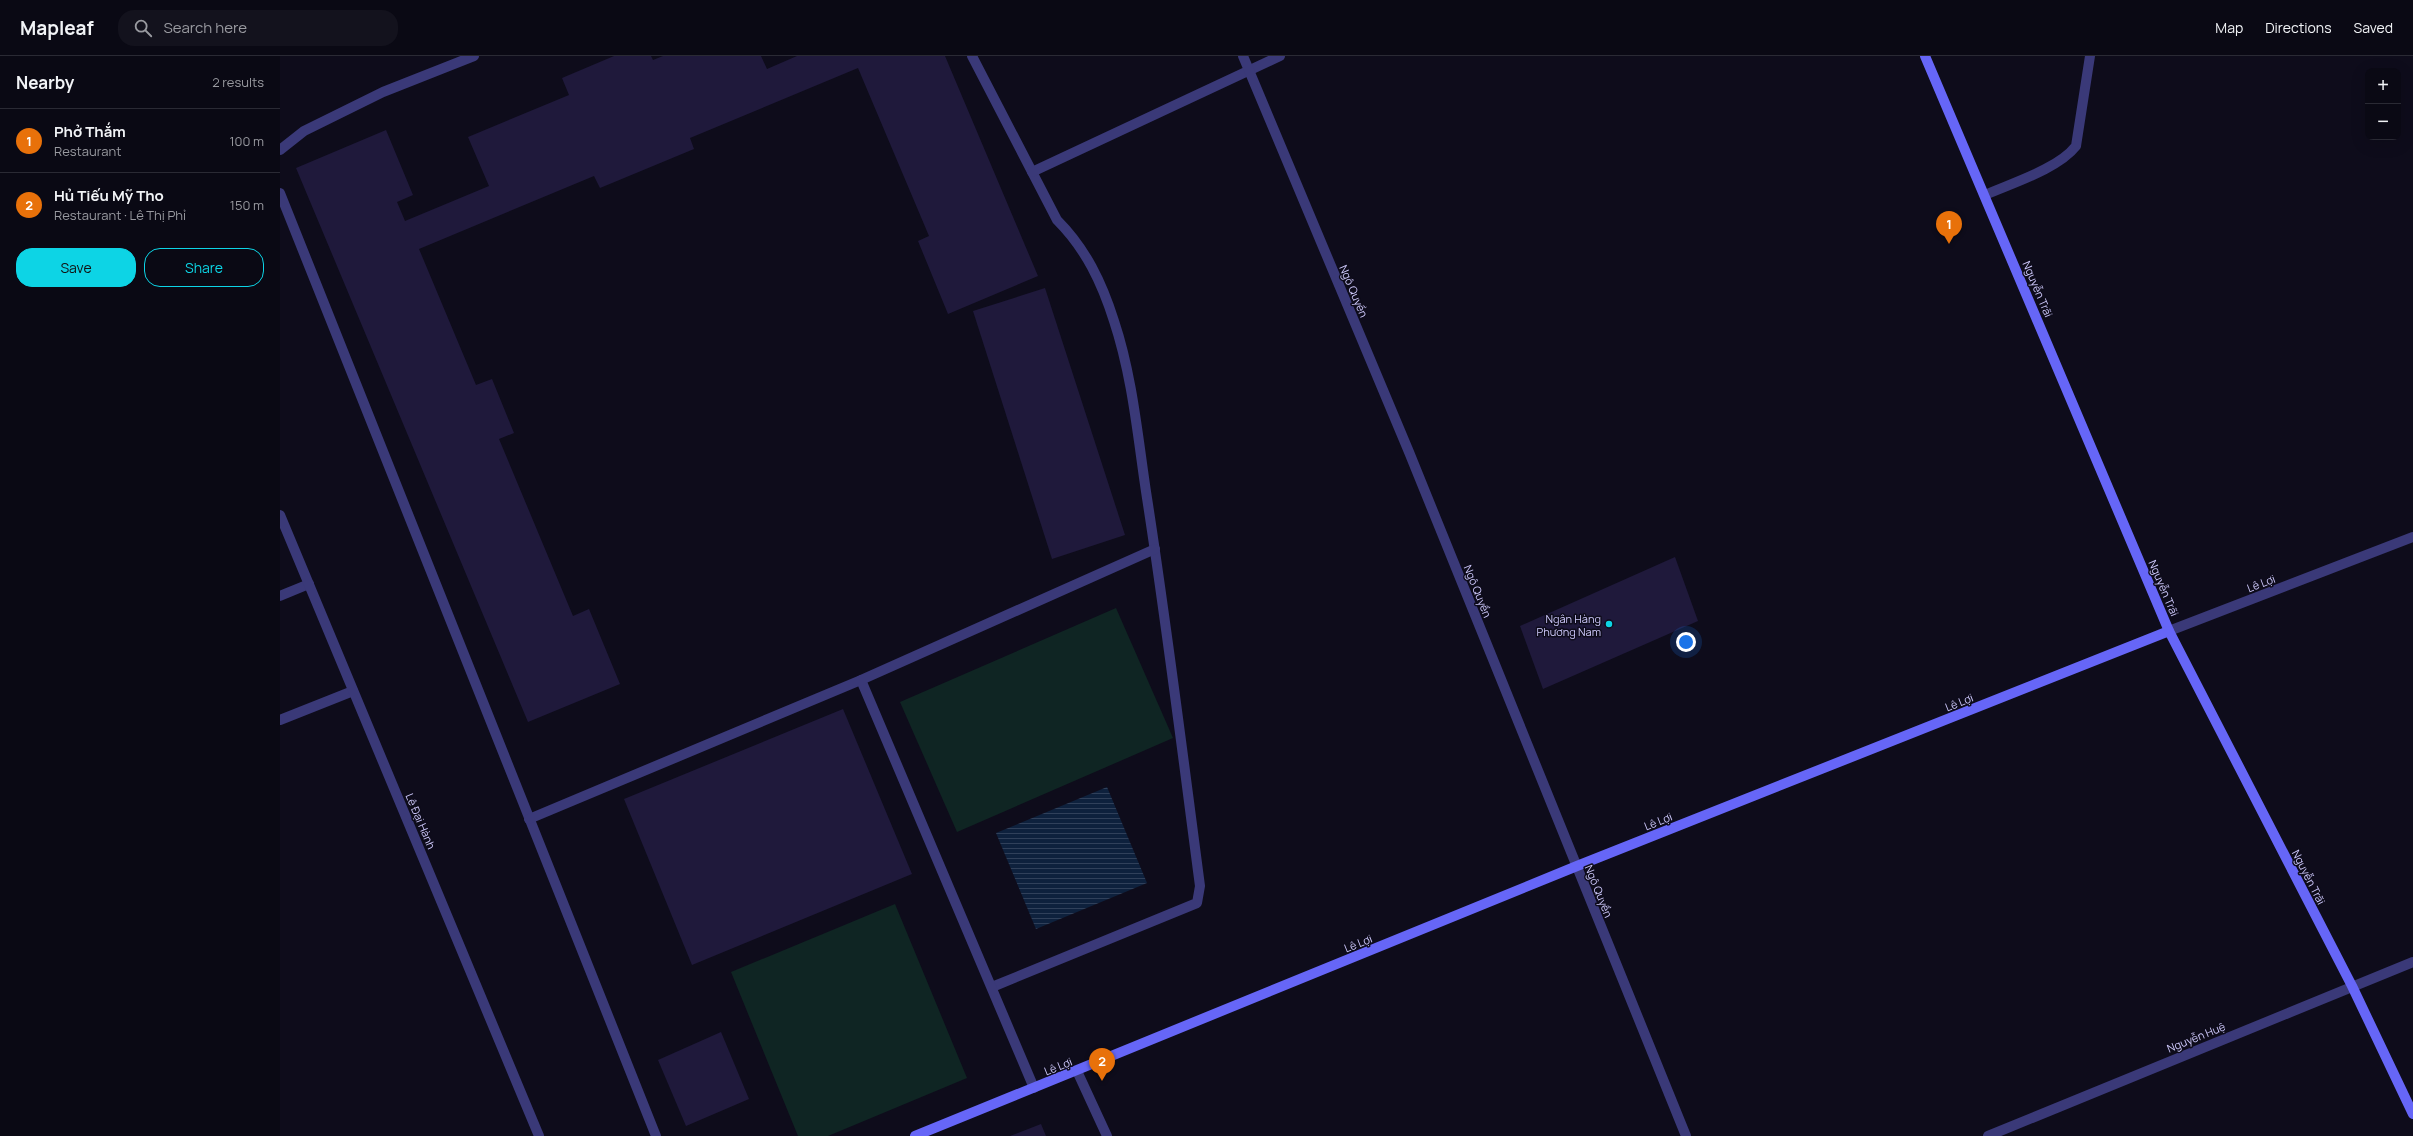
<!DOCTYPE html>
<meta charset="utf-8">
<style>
body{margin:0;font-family:Manrope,sans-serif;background:#13121d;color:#f1f3f6}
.controls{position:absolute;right:12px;top:12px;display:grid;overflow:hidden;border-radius:8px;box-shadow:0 4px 16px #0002}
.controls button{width:36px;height:36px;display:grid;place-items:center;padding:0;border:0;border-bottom:1px solid #2a2a34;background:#0a0914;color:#f1f3f6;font:20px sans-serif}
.you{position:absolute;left:1406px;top:586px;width:14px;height:14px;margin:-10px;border:3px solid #fff;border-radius:50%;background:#1a73e8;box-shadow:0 0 0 6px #1a73e833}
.badge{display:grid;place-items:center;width:26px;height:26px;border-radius:50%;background:#0dd4e5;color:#fff;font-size:13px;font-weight:700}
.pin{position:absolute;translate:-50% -33px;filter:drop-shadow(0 1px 2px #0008)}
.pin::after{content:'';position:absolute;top:21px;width:14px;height:12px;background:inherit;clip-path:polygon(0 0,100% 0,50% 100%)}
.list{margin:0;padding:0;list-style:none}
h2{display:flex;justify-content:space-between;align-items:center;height:52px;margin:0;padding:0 16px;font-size:17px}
h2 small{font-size:13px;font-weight:400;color:#999aa0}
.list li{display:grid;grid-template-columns:26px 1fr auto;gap:12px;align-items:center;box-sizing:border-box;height:64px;padding:0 16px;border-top:1px solid #2a2a34}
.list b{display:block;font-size:15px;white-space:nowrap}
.list p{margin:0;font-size:13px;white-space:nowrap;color:#999aa0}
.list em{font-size:13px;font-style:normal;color:#999aa0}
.actions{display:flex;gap:8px;padding:12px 16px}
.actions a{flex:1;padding:9px 0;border:1px solid #0dd4e5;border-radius:16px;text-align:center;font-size:14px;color:#0dd4e5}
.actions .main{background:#0dd4e5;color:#111}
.icon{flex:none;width:22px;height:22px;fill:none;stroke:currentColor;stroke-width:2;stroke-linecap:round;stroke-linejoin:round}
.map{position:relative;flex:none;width:2133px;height:1080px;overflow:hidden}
header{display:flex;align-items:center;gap:24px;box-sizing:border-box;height:56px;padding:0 20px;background:#0a0914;border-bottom:1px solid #2a2a34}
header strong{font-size:19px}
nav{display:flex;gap:22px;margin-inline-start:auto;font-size:14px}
.search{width:280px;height:36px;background:#13121d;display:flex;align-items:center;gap:10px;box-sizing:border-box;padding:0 14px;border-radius:16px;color:#999aa0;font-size:15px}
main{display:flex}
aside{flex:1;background:#0a0914}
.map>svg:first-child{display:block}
.pitch{fill:#0f2523}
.water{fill:url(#water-rules)}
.building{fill:#1f193b}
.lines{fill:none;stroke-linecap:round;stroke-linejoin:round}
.service{stroke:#3a3978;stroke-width:10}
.minor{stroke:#3a3978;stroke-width:10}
.tertiary{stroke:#3a3978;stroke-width:10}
.secondary{stroke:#6666f7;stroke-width:10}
.poi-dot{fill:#0dd4e5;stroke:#0e0c1b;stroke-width:1.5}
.labels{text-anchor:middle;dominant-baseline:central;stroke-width:3;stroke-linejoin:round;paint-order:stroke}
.street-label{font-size:11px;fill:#cec9fc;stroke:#0e0c1b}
.poi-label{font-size:11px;fill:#cec9fc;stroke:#0e0c1b;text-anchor:end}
</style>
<header>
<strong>Mapleaf</strong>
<div class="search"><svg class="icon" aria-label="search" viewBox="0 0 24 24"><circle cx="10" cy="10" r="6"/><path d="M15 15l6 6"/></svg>Search here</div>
<nav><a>Map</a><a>Directions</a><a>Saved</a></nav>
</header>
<main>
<aside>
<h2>Nearby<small>2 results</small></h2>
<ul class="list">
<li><span class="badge" style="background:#e8710a">1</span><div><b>Phở Thắm</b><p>Restaurant</p></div><em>100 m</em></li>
<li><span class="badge" style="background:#e8710a">2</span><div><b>Hủ Tiếu Mỹ Tho</b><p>Restaurant · Lê Thị Phỉ</p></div><em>150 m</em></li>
</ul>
<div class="actions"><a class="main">Save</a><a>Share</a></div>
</aside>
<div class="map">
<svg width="2133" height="1080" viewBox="0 0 2133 1080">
<defs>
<pattern id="water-rules" width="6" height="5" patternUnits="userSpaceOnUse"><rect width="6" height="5" fill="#0e213d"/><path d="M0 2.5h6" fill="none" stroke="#30405a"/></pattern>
</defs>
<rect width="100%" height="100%" fill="#0e0c1b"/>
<g class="pitch">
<path d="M836,552l57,130 -216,94 -57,-130z"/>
<path d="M615,848l72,174 -139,58h-30l-67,-164z"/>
</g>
<path class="water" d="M827,731l40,96 -111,46 -40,-96z"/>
<g class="building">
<path d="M334,0h37l2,4 10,-4h98l6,13 30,-13h148l93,220 -90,38 -30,-73 11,-5 -71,-168 -168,70 4,11 -94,39 -6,-12 -175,73 57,136 16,-6 22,54 -15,6 74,177 16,-7 31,75 -92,38 -232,-554 90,-38 27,65 -16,7 8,19 84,-35 -21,-49 101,-42 -7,-17z"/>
<path d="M765,232l80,247 -73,24 -79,-248z"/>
<path d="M1395,501l23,64 -155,68 -23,-63z"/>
<path d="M563,653l69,165 -220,91 -68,-166z"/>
<path d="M441,976l28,67 -63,27 -28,-66z"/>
<path d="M761,1068l5,12h-36z"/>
</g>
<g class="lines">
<g class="service">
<path d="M692,0l85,164c29,29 45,63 57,101 19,57 24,119 33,177 20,129 36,259 53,388l-3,17 -205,84"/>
<path d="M0,94l24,-19 79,-39 91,-36"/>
<path d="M0,137l376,943"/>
<path d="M0,540l29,-12"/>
<path d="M581,624l173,408"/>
<path d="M249,763l332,-139 294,-131"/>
</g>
<g class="minor">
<path d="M752,116l248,-116"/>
<path d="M1705,139c27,-12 73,-26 91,-49l14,-90"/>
<path d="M0,664l73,-29"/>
<path d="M797,1015l30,65"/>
<path d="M1708,1080l425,-174"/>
</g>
<g class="tertiary">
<path d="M963,0l166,396 277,684"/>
<path d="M0,459l259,621"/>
<path d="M1889,575l244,-94"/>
</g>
<g class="secondary">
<path d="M1645,0l244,575 183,355 61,128"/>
<path d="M635,1080l662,-270 592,-235"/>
</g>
</g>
<circle class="poi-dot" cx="1329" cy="568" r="4"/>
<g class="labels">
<g class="street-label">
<text transform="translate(1758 233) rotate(67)">Nguyễn Trãi</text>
<text transform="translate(1074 235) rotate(67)">Ngô Quyền</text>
<text transform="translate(1981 527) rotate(-21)">Lê Lợi</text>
<text transform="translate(1884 532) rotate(67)">Nguyễn Trãi</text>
<text transform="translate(1198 535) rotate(68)">Ngô Quyền</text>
<text transform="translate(1679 646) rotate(-22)">Lê Lợi</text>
<text transform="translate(141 765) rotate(67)">Lê Đại Hành</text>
<text transform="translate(1378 765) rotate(-22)">Lê Lợi</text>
<text transform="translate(2029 821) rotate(63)">Nguyễn Trãi</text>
<text transform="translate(1319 835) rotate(68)">Ngô Quyền</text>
<text transform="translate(1078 887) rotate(-22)">Lê Lợi</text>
<text transform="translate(1916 981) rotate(-22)">Nguyễn Huệ</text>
<text transform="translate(778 1010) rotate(-22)">Lê Lợi</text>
</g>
<g class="poi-label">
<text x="1321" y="562">Ngân Hàng<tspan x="1321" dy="13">Phương Nam</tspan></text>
</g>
</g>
</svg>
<div class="controls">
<button>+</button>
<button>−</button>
</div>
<div class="you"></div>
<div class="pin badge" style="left:1669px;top:188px;background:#e8710a">1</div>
<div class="pin badge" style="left:822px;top:1025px;background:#e8710a">2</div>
</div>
</main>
